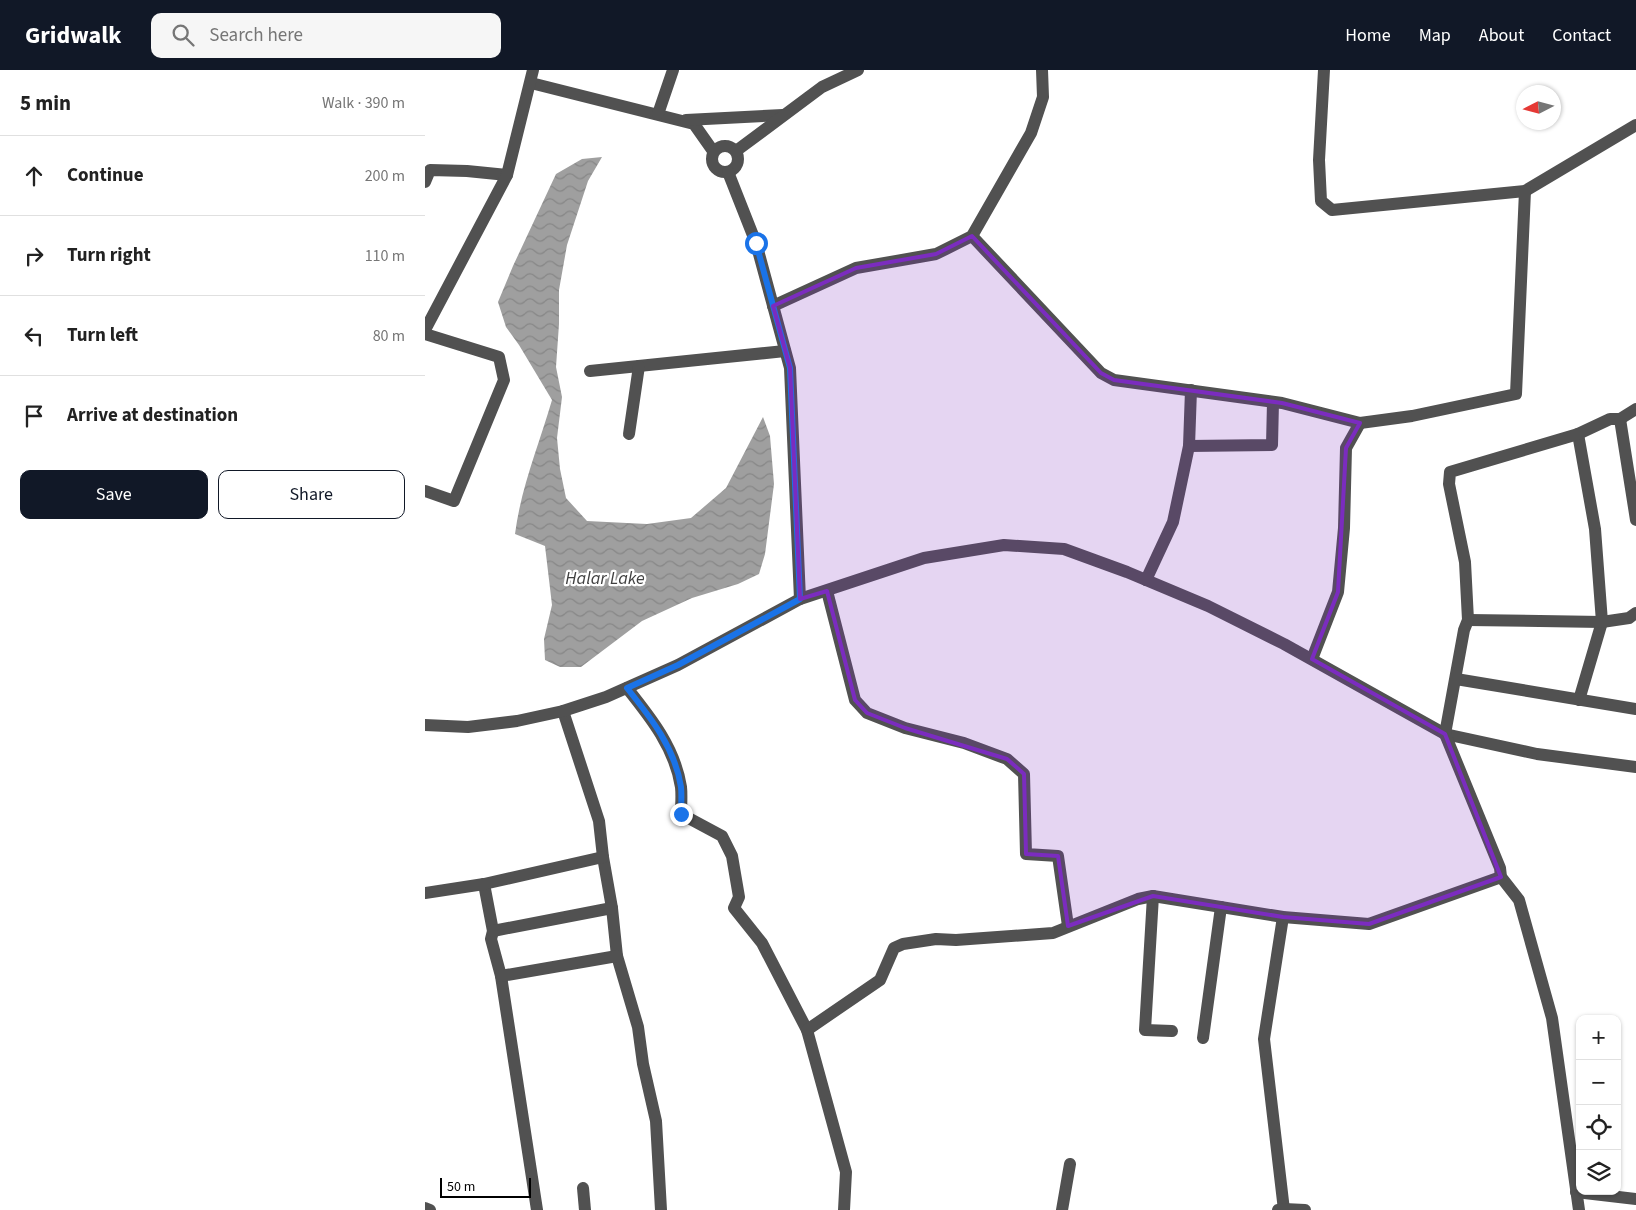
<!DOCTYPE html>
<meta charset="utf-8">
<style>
body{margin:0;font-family:"Source Sans 3",sans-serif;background:#f6f6f6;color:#222}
.controls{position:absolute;right:15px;bottom:15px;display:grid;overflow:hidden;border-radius:10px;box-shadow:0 1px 4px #0004}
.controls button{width:45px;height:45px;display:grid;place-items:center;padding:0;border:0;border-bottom:1px solid #e0e0e0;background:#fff;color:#222;font:25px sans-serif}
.compass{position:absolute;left:1091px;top:15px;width:45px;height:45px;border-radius:50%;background:#fff;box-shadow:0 1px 4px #0004;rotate:264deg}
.scale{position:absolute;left:15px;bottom:12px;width:91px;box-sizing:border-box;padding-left:5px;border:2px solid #000;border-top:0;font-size:14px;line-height:18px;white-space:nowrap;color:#000;-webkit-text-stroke:4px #fff;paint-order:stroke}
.stop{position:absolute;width:15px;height:15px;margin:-11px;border:4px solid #1a73e8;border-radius:50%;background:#fff}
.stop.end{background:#1a73e8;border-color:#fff;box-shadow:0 1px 5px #0008}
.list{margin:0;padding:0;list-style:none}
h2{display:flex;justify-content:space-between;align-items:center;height:65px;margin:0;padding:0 20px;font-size:21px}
h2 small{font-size:16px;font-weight:400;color:#767676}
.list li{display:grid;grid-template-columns:32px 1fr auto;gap:15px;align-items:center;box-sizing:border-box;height:80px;padding:0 20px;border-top:1px solid #e0e0e0}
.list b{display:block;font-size:19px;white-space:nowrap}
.list em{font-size:16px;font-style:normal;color:#767676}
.actions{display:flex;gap:10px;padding:15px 20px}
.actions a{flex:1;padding:11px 0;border:1px solid #111827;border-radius:10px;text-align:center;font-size:18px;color:#111827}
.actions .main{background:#111827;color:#fff}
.icon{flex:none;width:28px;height:28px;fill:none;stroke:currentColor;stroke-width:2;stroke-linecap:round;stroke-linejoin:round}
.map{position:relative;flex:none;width:1211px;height:1140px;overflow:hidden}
header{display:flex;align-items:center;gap:30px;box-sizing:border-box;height:70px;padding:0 25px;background:#111827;color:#fff}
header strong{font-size:24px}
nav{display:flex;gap:28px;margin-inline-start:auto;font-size:18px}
.search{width:350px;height:45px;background:#f6f6f6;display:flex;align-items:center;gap:12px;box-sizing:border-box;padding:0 18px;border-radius:10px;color:#767676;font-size:19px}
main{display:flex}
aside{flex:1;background:#fff}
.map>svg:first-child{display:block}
.water{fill:url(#water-waves)}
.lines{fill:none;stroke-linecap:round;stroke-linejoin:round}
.minor{stroke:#515151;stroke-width:12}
.route{stroke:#1a73e8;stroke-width:6}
.marked{fill:#7b2cbf;fill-opacity:0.2;stroke:#7b2cbf;stroke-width:4;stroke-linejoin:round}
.labels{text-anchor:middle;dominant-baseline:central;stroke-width:4.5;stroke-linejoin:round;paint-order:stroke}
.water-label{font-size:18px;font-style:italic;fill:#404040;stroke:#fff}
</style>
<header>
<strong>Gridwalk</strong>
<div class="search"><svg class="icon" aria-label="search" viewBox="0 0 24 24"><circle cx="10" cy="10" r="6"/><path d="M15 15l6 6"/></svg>Search here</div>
<nav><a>Home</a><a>Map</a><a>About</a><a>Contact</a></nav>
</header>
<main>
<aside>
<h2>5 min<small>Walk · 390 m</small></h2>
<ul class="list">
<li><svg class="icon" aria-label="ahead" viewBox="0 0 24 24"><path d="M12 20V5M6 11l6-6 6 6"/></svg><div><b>Continue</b></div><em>200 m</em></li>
<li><svg class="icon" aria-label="right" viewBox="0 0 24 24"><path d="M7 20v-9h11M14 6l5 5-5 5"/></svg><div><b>Turn right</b></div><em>110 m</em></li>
<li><svg class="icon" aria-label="left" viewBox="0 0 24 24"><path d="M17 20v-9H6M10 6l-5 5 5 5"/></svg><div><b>Turn left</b></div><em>80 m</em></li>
<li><svg class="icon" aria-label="arrive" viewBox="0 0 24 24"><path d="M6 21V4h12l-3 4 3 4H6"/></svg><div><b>Arrive at destination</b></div></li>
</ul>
<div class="actions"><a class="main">Save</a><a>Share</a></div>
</aside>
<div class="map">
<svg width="1211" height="1140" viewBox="0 0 1211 1140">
<defs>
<pattern id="water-waves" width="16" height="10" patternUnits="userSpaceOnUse" patternTransform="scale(1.25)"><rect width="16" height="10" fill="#9f9f9f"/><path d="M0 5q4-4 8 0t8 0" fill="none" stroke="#878787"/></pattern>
</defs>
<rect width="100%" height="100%" fill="#fff"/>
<path class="water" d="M177,87l-14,24 -21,64 -8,45v34l-3,43 6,30 -5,41 3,31 6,29 21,23 60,3 44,-6 35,-30 37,-71 7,19 4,48 -9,70 -6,20 -21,10 -46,14 -50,23 -61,46h-21l-15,-7 -1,-21 8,-34 -7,-59 -30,-12c6,-47 24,-89 37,-134l-33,-55 -13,-18 -8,-25 15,-36 43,-92 26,-15z"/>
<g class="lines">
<g class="minor">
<path d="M899,0l-5,90 2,41 11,9 193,-19 111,-66"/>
<path d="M106,13l163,41 19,27"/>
<path d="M233,44l15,-44"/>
<path d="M261,50l97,-5"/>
<circle cx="300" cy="89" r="13"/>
<path d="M311,81l86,-64 36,-17"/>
<path d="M303,102l28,71 34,125 10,231"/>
<path d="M0,112l5,-12 37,1 40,4"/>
<path d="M547,166l129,137 13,7 168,23 78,20 52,-7 104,-22 9,-203"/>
<path d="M348,236l83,-38 80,-14 36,-18 59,-103 12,-36 -1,-27"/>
<path d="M0,260l82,-155 26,-105"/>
<path d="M0,264l74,23 5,23 -50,121 -29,-10"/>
<path d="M165,301l195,-20"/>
<path d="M1195,349l16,101"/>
<path d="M204,364l10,-68"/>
<path d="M1153,364l17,95 7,93 -23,78"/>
<path d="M764,376l83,-1 1,-43"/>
<path d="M721,510l27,-58 16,-76 2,-56"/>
<path d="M402,521l28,109 12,13 38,15 59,15 43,16 17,15 2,80 32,2 10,70"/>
<path d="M1043,550l134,2 27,-4 7,-5"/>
<path d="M887,589l26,-67 6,-64 2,-80 14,-25"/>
<path d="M1031,609l180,30"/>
<path d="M202,618c24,30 48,60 54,99 1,9 0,18 0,27l41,22 10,20 7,41 -5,11 28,35 45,87 39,142 -2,38"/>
<path d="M138,641l36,110 4,36 9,51 5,48 21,71 5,37 13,57 5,89"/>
<path d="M0,655l43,2 49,-6 46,-10 43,-14 72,-32 122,-66 124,-41 80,-13 60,4 63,23 81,34 76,38 161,90 92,20 99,13"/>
<path d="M59,814l9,47 -2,8 10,37 36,234"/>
<path d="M0,823l59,-9 119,-27"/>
<path d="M728,826l-8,134 27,1"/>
<path d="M858,847l-19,122 20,171"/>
<path d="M68,861l119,-23"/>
<path d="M76,906l116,-20"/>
<path d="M382,960l73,-50 14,-32 9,-4 33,-5 20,1 97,-7 85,-34 15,-3 130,21 86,7 132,-47"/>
<path d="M778,968l18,-131"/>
<path d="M158,1118l2,22"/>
<path d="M1151,1122l60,7"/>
<path d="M0,1138l5,2"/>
<path d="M637,1140l8,-46"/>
<path d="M853,1140l6,-1 21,1"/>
<path d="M1154,1140l-27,-192 -33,-118 -18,-23 -1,-9 -55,-134 19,-104 4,-10 -3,-58 -16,-78 1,-12 128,-38 32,-15h10l16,-10"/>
</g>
</g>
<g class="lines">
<path class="route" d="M256,744c0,-9 1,-18 0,-27 -6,-39 -30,-69 -54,-99l51,-23 122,-66 -10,-231 -34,-125"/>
</g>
<path class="marked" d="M547,166l129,137 13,7 168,23 78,20 -14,25 -8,144 -26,67 133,75 56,143 -132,47 -86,-7 -130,-21 -85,30 -10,-70 -32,-2 -2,-80 -17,-15 -102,-31 -38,-15 -12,-13 -28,-109 -27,8 -10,-231 -17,-62 83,-38 80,-14z"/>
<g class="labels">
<g class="water-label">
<text x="180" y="508">Halar Lake</text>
</g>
</g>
</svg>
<div class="controls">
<button>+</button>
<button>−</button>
<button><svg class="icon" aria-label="locate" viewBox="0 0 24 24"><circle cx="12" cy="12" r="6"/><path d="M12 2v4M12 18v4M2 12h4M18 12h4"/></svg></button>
<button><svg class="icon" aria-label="layers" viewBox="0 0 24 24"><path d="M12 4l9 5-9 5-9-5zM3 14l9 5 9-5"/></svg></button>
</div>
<svg class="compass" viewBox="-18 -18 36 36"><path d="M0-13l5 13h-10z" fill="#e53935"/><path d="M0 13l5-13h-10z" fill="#767676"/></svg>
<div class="scale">50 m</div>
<div class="stop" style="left:331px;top:173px"></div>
<div class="stop end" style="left:256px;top:744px"></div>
</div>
</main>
